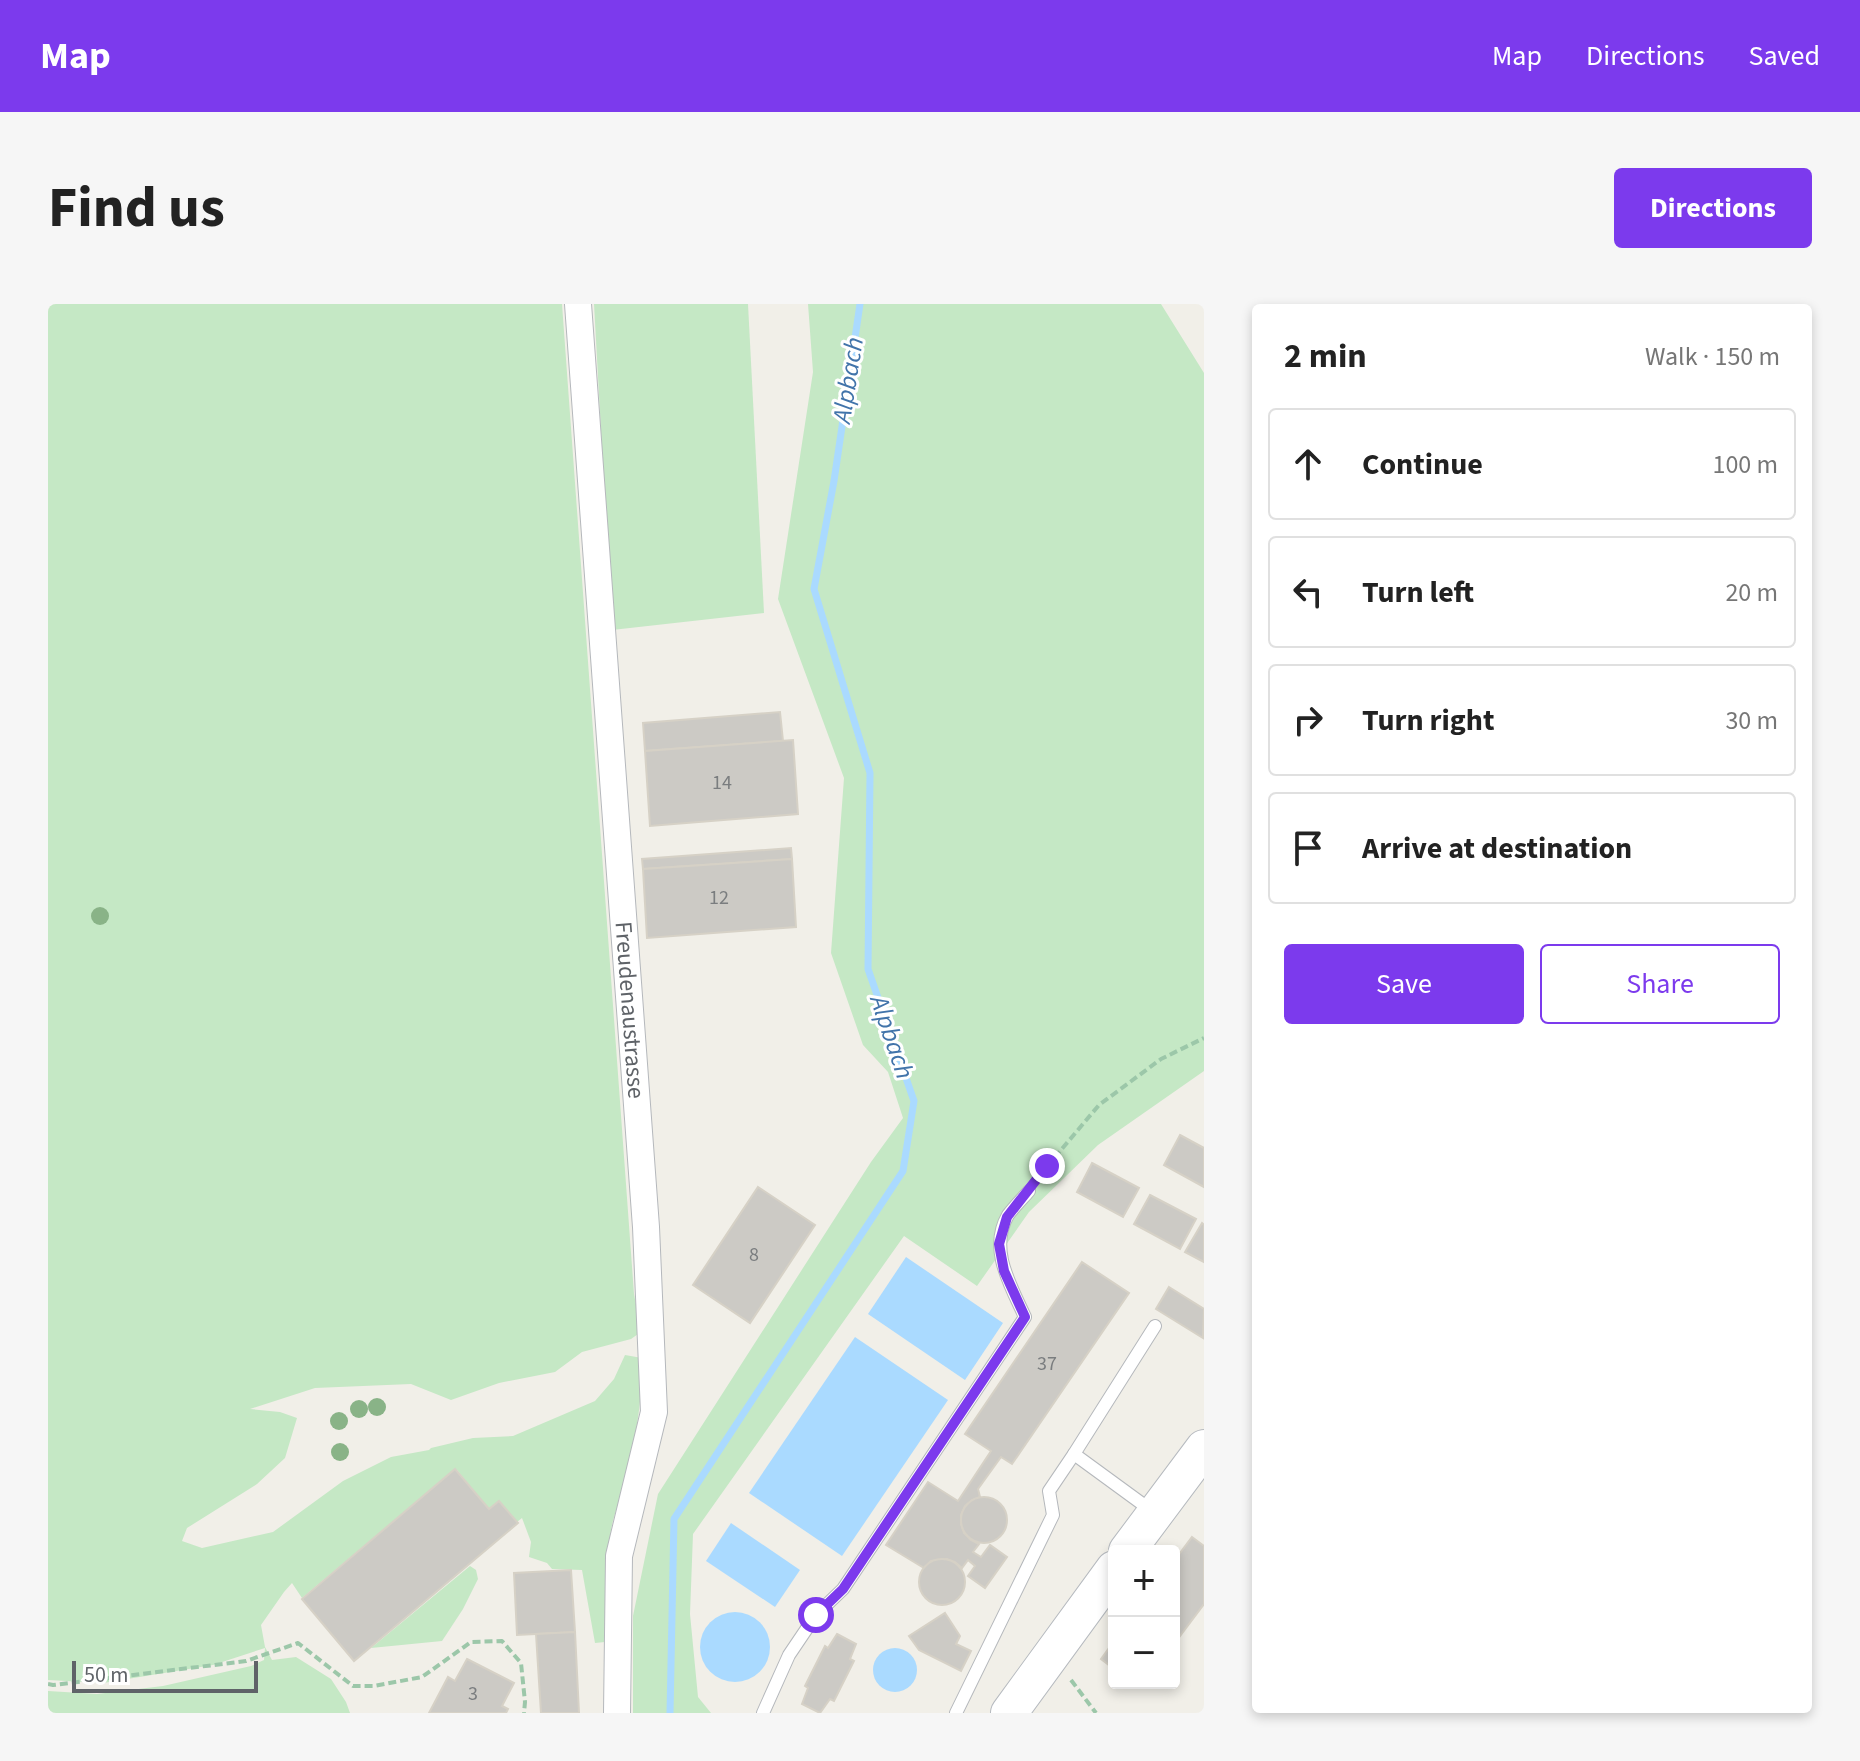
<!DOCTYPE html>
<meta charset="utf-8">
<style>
body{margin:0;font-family:"Source Sans 3",sans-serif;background:#f6f6f6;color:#222}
.controls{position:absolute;right:24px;bottom:24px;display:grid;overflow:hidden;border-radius:8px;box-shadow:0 4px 12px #0003}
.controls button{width:72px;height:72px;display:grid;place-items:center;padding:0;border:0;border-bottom:2px solid #e0e0e0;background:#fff;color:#222;font:40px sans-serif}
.scale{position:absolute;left:24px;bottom:20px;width:186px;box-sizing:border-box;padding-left:8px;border:4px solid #5f6368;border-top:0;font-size:22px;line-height:28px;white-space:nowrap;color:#5f6368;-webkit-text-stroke:6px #fff;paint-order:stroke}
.stop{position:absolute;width:24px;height:24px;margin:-18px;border:6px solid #7c3aed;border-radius:50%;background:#fff}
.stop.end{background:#7c3aed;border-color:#fff;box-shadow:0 2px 8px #0008}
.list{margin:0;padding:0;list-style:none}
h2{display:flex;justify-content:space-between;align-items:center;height:104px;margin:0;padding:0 32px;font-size:34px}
h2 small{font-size:26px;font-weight:400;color:#767676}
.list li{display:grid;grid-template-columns:52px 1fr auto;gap:24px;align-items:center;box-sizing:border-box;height:112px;margin:0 16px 16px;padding:0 16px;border:2px solid #e0e0e0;border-radius:8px}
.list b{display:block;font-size:30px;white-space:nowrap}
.list em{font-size:26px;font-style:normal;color:#767676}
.actions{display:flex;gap:16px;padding:24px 32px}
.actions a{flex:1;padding:18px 0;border:2px solid #7c3aed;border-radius:8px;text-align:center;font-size:28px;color:#7c3aed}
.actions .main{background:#7c3aed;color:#fff}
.icon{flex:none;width:44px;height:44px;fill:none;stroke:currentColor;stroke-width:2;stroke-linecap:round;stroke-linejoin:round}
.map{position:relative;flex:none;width:1156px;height:1409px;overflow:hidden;border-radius:8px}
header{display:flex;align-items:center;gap:48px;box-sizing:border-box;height:112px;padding:0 40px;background:#7c3aed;color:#fff}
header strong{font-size:38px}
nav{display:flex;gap:44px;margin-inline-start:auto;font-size:28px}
.intro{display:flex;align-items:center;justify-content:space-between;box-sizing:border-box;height:192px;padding:0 48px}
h1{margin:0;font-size:56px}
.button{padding:20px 36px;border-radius:8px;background:#7c3aed;color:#fff;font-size:28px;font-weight:700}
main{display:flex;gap:48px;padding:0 48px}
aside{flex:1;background:#fff;border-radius:8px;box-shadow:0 4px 12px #0003}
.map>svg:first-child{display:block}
.green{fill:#c5e8c5}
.water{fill:#aadaff}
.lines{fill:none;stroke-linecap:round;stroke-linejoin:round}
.stream{stroke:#aadaff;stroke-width:7}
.building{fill:#cccac5;stroke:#d6d1c6;stroke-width:2}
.service-casing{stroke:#b5b8bc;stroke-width:14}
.minor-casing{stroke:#b5b8bc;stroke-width:28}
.secondary-casing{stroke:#b6babf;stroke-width:38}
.path{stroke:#9cc7a9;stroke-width:4;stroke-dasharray:8 4;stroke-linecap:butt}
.service{stroke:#fff;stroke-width:12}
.minor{stroke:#fff;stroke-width:26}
.secondary{stroke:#fff;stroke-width:36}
.tree{fill:#89b387}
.route{stroke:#7c3aed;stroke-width:10}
.labels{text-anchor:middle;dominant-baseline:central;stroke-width:6;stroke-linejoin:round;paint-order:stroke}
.number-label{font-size:20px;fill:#7a7d7f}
.street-label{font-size:24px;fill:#5f6368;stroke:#fff}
.water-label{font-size:26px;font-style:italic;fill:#4174aa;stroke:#fff}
</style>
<header>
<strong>Map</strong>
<nav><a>Map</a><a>Directions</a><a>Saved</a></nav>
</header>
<div class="intro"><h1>Find us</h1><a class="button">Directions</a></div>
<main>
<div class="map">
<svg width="1156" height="1409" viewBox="0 0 1156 1409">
<rect width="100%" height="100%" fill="#f1efe8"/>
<g class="green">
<path d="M0,0h514l72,990 7,38 -10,7 -49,13 -27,20 -56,11 -48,17 -40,-16 -96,4 -65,21 30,3 17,6 -12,40 -28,26 -70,44 -5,13 20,7 71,-16 70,-51 48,-24 38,-7 2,-2 42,-10 40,-2 82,-35 19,-22 11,-24 17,3c1,41 -7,84 -17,124 -4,16 -11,31 -14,48 -5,37 -6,75 -6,112l-10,1 -13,-73 -30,-1 -5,-6 -18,-6 2,-15 -9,-24 -5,4 -18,-21 -9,9 -33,-40 -8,4 -147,124 -10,-15 -8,9 -23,33 4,22 7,13 24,-3 35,22 15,23 4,11h-302v-22l49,3 66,-8 88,-20 13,-6 1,-12 -52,17 -110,18 -55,-3z"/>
<path d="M546,0h154l16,309 -152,17z"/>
<path d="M760,0h353l43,69v698l-106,74 -69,67 -52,74 -73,-50 -211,298 -3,80 8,83 13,16h-78v-97l25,-122 213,-332 32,-44 -15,-46 -25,-27 -32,-92 13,-175 -66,-179 35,-227z"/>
<path d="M422,1262l6,4 2,9 -15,30 -21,32 -71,7z"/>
</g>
<g class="water">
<path d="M858,953l97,66 -38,57 -97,-66z"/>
<path d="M807,1033l93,63 -106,156 -93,-63z"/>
<path d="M683,1219l69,47 -25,37 -69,-46z"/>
<circle cx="687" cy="1343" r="35"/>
<circle cx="847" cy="1366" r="22"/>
</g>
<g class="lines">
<path class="stream" d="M622,1409l4,-194 229,-348 11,-70 -46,-132 2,-196 -56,-184 20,-108 26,-177"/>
</g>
<g class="building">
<path d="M732,408l3,29 -138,10 -2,-28z"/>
<path d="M745,436l5,74 -148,12 -5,-75z"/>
<path d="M743,544l1,11 -149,10 -1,-10z"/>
<path d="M744,555l4,68 -149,11 -4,-69z"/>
<path d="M1132,831l24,13v39l-40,-22z"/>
<path d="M1044,859l47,25 -16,29 -46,-25z"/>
<path d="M710,883l57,38 -65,98 -57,-38z"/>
<path d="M1102,891l46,24 -16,30 -46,-25z"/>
<path d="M1154,919l2,2v37l-19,-10z"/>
<path d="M1034,958l47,31 -117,171 -11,-7 -23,32 2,8 -8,3 -7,6 -4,9v9l3,9 7,7 8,4 -6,8 8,5 9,-12 17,12 -22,31 -17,-12 7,-10 -7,-6 -6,8 -7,-6 -8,-3 -16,2 -7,7 -38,-23 42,-63 30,19 33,-50 -26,-17z"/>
<path d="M1121,983l35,22 -1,29 -47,-29z"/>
<path d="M407,1165l34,40 10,-8 19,22 -164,138 -52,-62z"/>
<circle cx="936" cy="1216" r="23"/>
<path d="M1144,1233l12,9v58l-30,40v-83z"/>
<circle cx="894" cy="1278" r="23"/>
<path d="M523,1266l4,62 -58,3 -3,-62z"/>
<path d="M897,1309l15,23 -4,8 15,7 -10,20 -42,-21 -10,-14z"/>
<path d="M527,1328l4,81h-38l-5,-79z"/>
<path d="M789,1330l19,10 -6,15 4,2 -20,40 -4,-2 -10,14 -18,-9 6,-16 -3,-2 20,-40 3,2z"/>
<path d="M1066,1337v28l-13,-10z"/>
<path d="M419,1355l47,24 -12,23 6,3 -2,4h-77l19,-36 7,4z"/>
</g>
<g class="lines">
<g class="service-casing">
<g id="service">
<path d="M1026,1150l78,57"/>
<path d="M715,1409l26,-58 27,-40 27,-26 182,-272c-14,-31 -37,-68 -17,-102 6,-8 14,-16 21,-24"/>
<path d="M908,1409l97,-198 -4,-24 25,-37 81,-128"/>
</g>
</g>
<g class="minor-casing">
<g id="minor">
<path id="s1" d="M530,0l68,923 8,185 -35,144 -2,157"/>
</g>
</g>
<g class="secondary-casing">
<g id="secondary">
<path d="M1079,1247l77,-103"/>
<path d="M961,1409l105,-144"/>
</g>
</g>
<g class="path">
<path d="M991,872l60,-71 62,-46 43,-21"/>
<path d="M1023,1376l25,33"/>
<path d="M0,1380l5,1 193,-24 52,-18 55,43h21l48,-9 49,-35 31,-1 19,22 4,39 -1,11"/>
</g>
<use href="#service" class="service"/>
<use href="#minor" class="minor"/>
<use href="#secondary" class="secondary"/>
</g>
<g class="tree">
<circle cx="52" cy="612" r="9"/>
<circle cx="329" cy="1103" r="9"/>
<circle cx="311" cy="1105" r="9"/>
<circle cx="291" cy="1117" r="9"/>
<circle cx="292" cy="1148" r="9"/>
</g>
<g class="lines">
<path class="route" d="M768,1311l27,-26 182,-272 -21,-46 -5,-27 8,-27 40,-51"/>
</g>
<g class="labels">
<g class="number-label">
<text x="674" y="479">14</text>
<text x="671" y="594">12</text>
<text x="706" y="951">8</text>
<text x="999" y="1060">37</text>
<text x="425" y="1390">3</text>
</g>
<g class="street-label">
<text stroke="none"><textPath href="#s1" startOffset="708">Freudenaustrasse</textPath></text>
</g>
<g class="water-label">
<text transform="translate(800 76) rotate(-81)">Alpbach</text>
<text transform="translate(844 733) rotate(71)">Alpbach</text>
</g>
</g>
</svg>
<div class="controls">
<button>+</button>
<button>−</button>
</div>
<div class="scale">50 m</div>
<div class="stop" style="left:768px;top:1311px"></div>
<div class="stop end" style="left:999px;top:862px"></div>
</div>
<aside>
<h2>2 min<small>Walk · 150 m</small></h2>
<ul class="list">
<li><svg class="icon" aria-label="ahead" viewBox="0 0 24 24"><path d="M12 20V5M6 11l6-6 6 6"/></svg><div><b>Continue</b></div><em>100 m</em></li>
<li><svg class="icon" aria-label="left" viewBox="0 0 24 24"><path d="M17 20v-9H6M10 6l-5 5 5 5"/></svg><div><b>Turn left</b></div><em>20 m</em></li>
<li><svg class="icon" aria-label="right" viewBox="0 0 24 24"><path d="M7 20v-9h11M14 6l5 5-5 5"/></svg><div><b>Turn right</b></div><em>30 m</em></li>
<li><svg class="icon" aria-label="arrive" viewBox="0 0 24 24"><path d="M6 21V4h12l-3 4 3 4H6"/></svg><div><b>Arrive at destination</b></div></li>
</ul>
<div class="actions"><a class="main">Save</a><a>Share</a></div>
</aside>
</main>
